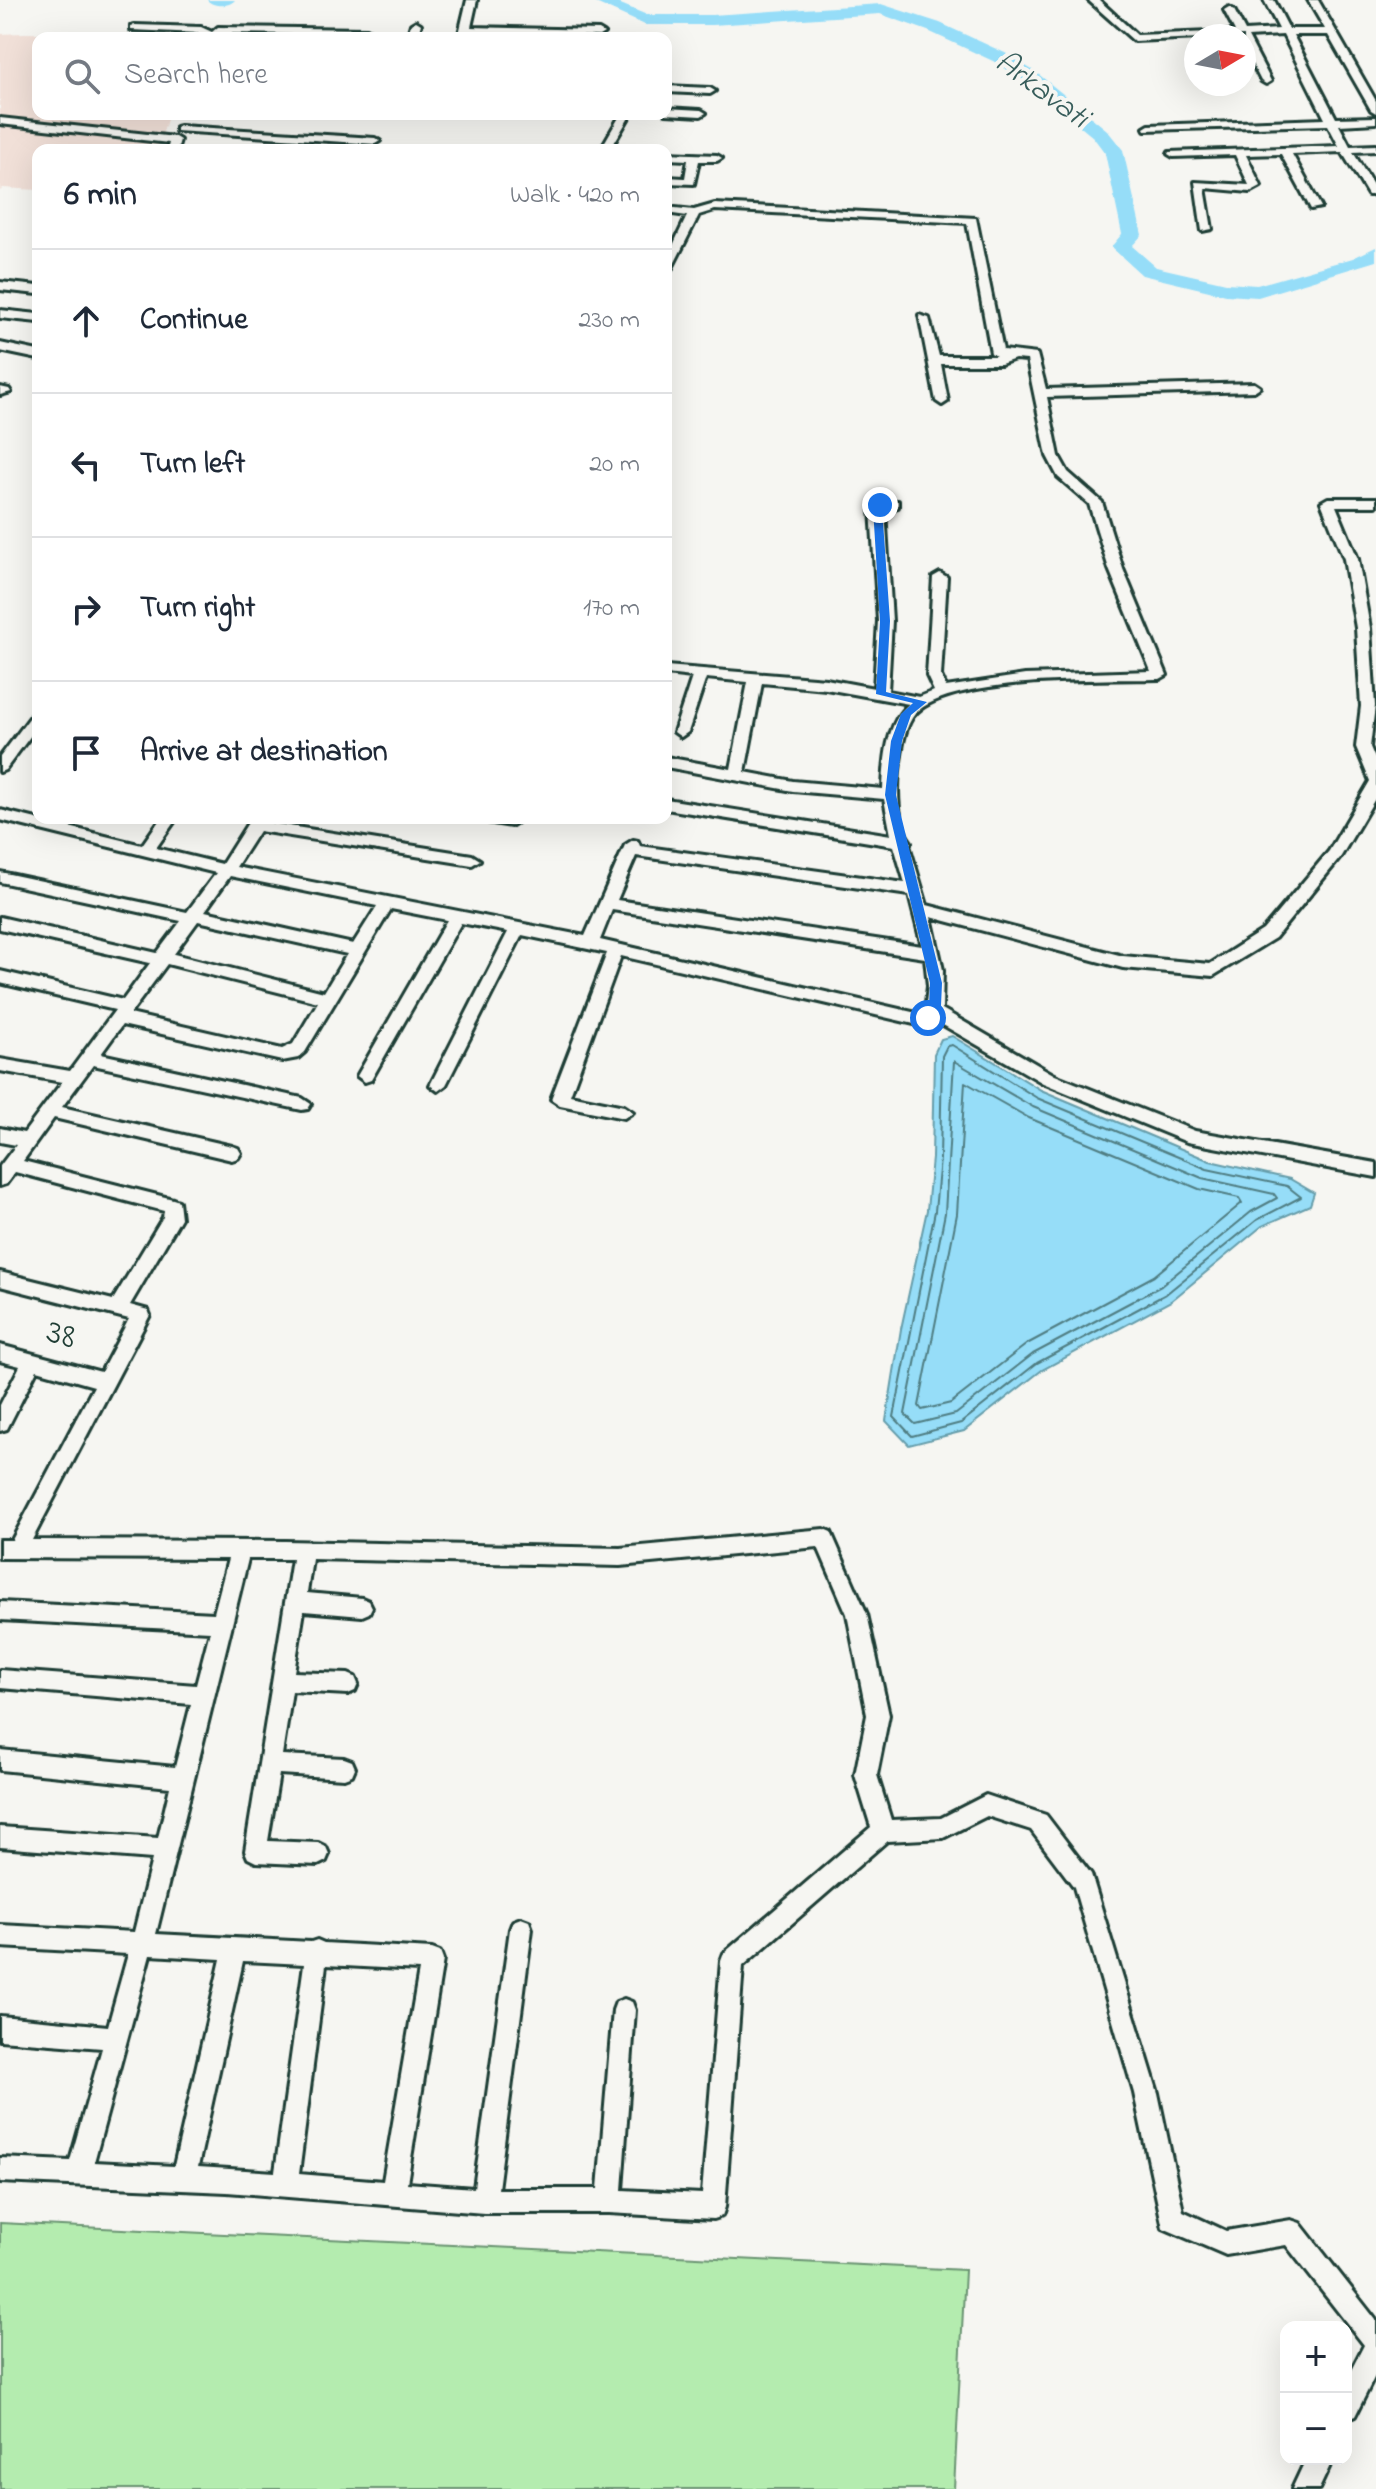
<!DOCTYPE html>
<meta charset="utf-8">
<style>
body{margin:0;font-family:"Indie Flower",sans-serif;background:#f2f2f3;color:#1f2937}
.controls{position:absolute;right:24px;bottom:24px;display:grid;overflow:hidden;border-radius:16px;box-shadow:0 8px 32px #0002}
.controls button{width:72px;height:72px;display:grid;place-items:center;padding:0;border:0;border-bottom:2px solid #e0e1e3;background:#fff;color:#1f2937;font:40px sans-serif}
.compass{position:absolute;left:1184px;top:24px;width:72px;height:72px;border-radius:50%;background:#fff;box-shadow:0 8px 32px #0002;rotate:80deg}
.stop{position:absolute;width:24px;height:24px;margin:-18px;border:6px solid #1a73e8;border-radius:50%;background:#fff}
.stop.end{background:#1a73e8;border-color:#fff;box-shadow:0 2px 8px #0008}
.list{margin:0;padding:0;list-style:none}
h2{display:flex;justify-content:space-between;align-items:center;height:104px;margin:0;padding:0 32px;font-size:34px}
h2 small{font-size:26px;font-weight:400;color:#747a83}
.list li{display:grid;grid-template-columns:52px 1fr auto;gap:24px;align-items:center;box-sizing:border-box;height:144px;padding:0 32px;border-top:2px solid #e0e1e3}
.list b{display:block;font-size:30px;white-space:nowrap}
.list em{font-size:26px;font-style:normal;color:#747a83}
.icon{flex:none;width:44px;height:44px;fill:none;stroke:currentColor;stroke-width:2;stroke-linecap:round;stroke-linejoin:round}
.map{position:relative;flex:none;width:1376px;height:2489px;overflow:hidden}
.search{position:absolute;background:#fff;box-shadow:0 8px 32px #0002;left:32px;top:32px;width:640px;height:88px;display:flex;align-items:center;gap:20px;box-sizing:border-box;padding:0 28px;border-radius:16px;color:#747a83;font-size:30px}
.panel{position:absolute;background:#fff;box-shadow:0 8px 32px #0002;left:32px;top:144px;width:640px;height:680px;border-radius:16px}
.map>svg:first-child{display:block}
.built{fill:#f1e0d8}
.green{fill:#b4ecaf;stroke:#6a9472;stroke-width:2}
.water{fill:#96ddf8;stroke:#669daa;stroke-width:2}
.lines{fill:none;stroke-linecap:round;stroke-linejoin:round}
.shore{stroke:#4f7d82;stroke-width:2}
.river{fill:#96ddf8;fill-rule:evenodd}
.minor-casing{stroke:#1f3d34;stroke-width:6}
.minor{fill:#f6f6f2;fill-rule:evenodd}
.route{fill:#1a73e8}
.labels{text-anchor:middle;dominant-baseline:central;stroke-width:8;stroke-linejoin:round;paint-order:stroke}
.far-water-label{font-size:32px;font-style:italic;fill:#375d5b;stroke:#f6f6f2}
.street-label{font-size:36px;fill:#1f3d34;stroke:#f6f6f2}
</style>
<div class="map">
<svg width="1376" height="2489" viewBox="0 0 1376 2489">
<rect width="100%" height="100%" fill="#f6f6f2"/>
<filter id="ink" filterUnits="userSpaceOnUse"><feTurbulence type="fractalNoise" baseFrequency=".0125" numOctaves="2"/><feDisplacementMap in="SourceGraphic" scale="16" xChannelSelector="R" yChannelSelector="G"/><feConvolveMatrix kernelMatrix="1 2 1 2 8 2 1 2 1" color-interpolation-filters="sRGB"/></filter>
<g filter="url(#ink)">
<path class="built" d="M23,33l172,2 -1,3h-156v76h131l-12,36h-119v40l-35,-2 -3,3v-157z"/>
<path class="green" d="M0,2223l965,47 -11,219h-954z"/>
<path class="water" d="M952,1036l89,54 169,71 80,18 24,14 -4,12 -48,21 -91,75 -129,69 -78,61 -55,14 -23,-24 15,-92 26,-119 5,-52 2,-104 7,-15z"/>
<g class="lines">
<g class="shore">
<path d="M952,1045l85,53 170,71 80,17 14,11 -44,23 -91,74 -129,69 -76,60 -49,13 -18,-19 41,-206 5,-52 2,-103 5,-10z"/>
<path d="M954,1061l79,46 169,71 72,16 3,4 -26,14 -90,74 -128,68 -77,60 -41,10 -10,-10 40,-201z"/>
<path d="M965,1082l64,36 170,71 40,9 3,5 -88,73 -127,68 -76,59 -29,7 -3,-4 38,-192z"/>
</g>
<g class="river">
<path d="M207,0h28c-6,7 -22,7 -28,0z"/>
<path d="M589,0h22l36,15h65l169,-11 59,19 65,30 32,20 70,57 16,20 19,85 -10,11 24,21 70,16 31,2 96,-27 23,-11v14l-118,36 -32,-2 -84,-20 -31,-28 11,-13 -17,-81 -12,-16 -68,-56 -32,-20 -65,-30 -48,-17 -168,11h-67z"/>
</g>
<g class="minor-casing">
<g id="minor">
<path d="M467,0h10l-6,27 128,3 5,3 -5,3 -130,-3 -1,5h-10z"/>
<path d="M1088,0h11l38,35 98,-4 -11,-21 5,-3 5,3 11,21 34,-2 -15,-29h10l15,29h36l-17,-29h10l58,101v12l-5,-3 -43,-75h-35l43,83 40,-1v6l-37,2 11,21 26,-1v6l-23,1 23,38v5h-8l-26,-43 -50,2 29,53 -10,2 -30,-55 -35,1 15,31 -11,6 -45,-4 7,41 -10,2 -7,-49 54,3 -14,-30 -62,2 -5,-3 1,-2 170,-6 -11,-21 -183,5 -1,-2 5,-3 176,-6 -42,-84 -35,2 23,44 -5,3 -5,-3 -17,-33v-12l-110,5z"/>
<path d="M416,21l5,3 -4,14h-10l4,-14z"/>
<path d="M135,25l66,2 11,5 6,-5 149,2 5,3 -5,3 -146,-2 -3,5h-11l-8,-5 -68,-3v-4z"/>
<path d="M666,86l44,2 5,3 -5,3 -44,-2z"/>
<path d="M666,108l35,2 5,3 -5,3 -35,-2z"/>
<path d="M621,114h10l-21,36h-10z"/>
<path d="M0,118l175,19 5,3 -3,10h-10l2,-7 -169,-19z"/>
<path d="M180,126l195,12 5,3 -5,3 -199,-13v-4z"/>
<path d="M666,153l51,2 5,3 -5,3h-18l-5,23 -28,-1v-6l19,1 3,-18 -22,-1z"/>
<path d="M715,204l261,14 27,132 34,4 9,35 208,-6 6,4 -6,4 -207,6 12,59 9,16 34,30 21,67 44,106 -7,4c-49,1 -221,-4 -248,39 -9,14 -11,37 -13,53 -2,21 -2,55 12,71l-2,3 18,60 196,51 87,8 53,-34 66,-79 41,-70 -14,-34 5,-41 -5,-78 -12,-69 -23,-57 7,-4h48v8h-40l22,53 12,69 5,78 -5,41 6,14v36l-36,61 -65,80 -62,38 -90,-8 -192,-51 12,53 -1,39 113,66 140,56 181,32v14l-189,-35 -144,-59 -107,-62 -13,5 -302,-70 -51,139 54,11 9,6 -9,6 -64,-13 -9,-6 56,-146 -85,-18 -76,150 -8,6 -8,-6 78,-153 -47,-9 -90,157 -6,2 -8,-6 90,-156 -56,-11 -86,143 -7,6 -16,3 -160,-36 -21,29 201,44 9,6 -3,5 -6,1 -209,-45 -31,42 170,39 6,2 3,5 -3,5 -6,2 -178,-42 -31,43 150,38 6,2 2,17 -51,87 18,5 2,5 -118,225 253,1 335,7 204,-19 7,3 36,82 22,101 -12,60 14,45 50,-2 45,-23 60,20 45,59 67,219 25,118 43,20 65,-11 9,3 76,97v54l-21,42 -9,4v-40l18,-35 -78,-100 -60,10 -63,-27 -29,-135 -60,-206 -43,-57 -44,-14 -44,22 -56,3 -144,125 -18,241 -3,9 -9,3 -104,-6h-125l-257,-21 -227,-10v-24l70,3 32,-113 -102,-8v-24l108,10 20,-72 -128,-7v-22l134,7 18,-73 -152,-12v-20l158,11 12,-51 -170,-17v-20l175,17 16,-63 -191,-16v-18l196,15 14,-54 -210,-11v-18l214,11 14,-54 -228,-1v-18h12l82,-154 -57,-16 -30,59 -7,2v-26l20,-39 -20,-5v-16l101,27 28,-53 -129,-33v-14l113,28 50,-83 1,-6 -149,-39 -9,12 -6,2v-20l16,-21 -16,-3v-14l24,5 38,-51 -62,-11v-12l70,12 45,-61 -115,-27v-12l123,29 27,-37 -150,-34v-12l157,36 24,-32 -181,-39v-10l187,40 29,-39 -216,-53v-10l142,35 19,-27h16l-21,30 66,16 29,-46h16l-3,4 208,33 8,5 -8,5 -213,-34 -23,36 349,69 40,-91 8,-5 5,1 2,5 265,37 -11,-37 -228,-37v-10l225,36 -7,-36 -91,-8 -127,-24v-10l65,12 17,-87 -42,-4 -18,54 -7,5 -7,-5 18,-55 -26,-3v-8l160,13 48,9 4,-67 -7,-113 17,-7h10v6l-13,3 7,111 -4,70 31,6 15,-6 -7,-15 6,-99 7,-4 7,4 -6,99 5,11 79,-12 126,-4 -42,-102 -20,-65 -31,-27 -11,-21 -20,-96 -12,-1 -14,5h-60l7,37 -6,4 -6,-4 -17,-86 10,3 10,38h57l-5,-3 -24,-130 -252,-13 -16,5 -29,57 -4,2v-14l21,-44 -21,-3v-6l28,3zM762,683l64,6 83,15c-23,18 -25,59 -26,85l-90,-8 -48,-9zM636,856l273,39 13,51 -305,-46zM230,876l147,30 -24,38 -148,-33zM612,910l313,48 3,28 -3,26 -4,2 -321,-74zM198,921l149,33 -23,38 -150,-38zM167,964l151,38 -25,42 -11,5 -152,-35zM818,1547l29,67 20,101 -12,60 16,52 -147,126 -3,8 -19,233 -80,-4 13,-180 -3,-8 -8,-3 -8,3 -3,8 -15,179h-100l34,-260 -3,-8 -8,-3 -8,3 -3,8 -36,259 -67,-5 36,-223 -3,-8 -8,-3 -108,-6 -7,-3 -6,2 -155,-8 92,-375h44l-47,292 3,7 8,4 62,3 8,-4 3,-7 -3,-7 -8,-4 -50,-2 11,-67 65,4 8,-3 3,-7 -3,-7 -8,-3 -62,-3 10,-64 56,3 7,-3 3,-7 -3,-7 -7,-3 -54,-2 10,-61 58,5 7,-3 3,-6 -3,-6 -7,-3 -55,-5 5,-34 308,7zM150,1955l71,4 -47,207 -80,-4zM243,1961l61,3 -29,208 -77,-5zM326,1965l93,5 -36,211 -84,-7z"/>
<path d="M0,282l38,4v8l-38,-4z"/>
<path d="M0,310l38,4v8l-38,-4z"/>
<path d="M0,343l38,8v8l-38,-8z"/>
<path d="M0,387l9,2 2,3 -11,3z"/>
<path d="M38,711v15l-33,44 -5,2v-15l33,-44z"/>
<path d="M484,818h33l2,3 -8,5 -24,-4z"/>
<path d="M1306,2459h27l-14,30h-27z"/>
</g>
</g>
<use href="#minor" class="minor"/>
</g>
</g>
<path class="route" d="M880,502l5,3 -3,3 8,113 -4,71 41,10 -16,13 -9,26 -6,54 46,188 -1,23 -8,15 -5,2 -6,-5 7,-12 1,-23 -45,-188 6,-54 10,-27 12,-11 -37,-9 4,-73 -7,-113z"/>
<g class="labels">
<g class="far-water-label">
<text transform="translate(1041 91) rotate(36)">Arkavati</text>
</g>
<g class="street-label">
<text transform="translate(61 1336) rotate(15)">38</text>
</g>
</g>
</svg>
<div class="controls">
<button>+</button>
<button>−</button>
</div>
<svg class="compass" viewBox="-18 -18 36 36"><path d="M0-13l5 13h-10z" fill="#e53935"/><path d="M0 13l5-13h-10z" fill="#747a83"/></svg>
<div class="stop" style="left:928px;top:1018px"></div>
<div class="stop end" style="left:880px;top:505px"></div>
<div class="search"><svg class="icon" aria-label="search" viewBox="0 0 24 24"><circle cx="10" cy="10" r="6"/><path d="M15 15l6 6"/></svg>Search here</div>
<section class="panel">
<h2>6 min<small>Walk · 420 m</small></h2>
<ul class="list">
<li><svg class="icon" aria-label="ahead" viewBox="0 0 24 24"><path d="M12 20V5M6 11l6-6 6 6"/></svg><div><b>Continue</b></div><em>230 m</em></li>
<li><svg class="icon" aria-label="left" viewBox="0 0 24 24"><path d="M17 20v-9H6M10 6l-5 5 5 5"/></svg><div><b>Turn left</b></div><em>20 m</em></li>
<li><svg class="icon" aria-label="right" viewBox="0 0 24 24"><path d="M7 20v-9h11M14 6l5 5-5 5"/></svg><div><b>Turn right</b></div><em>170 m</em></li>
<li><svg class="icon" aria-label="arrive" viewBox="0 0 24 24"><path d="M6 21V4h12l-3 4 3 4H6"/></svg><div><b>Arrive at destination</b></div></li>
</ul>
</section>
</div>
